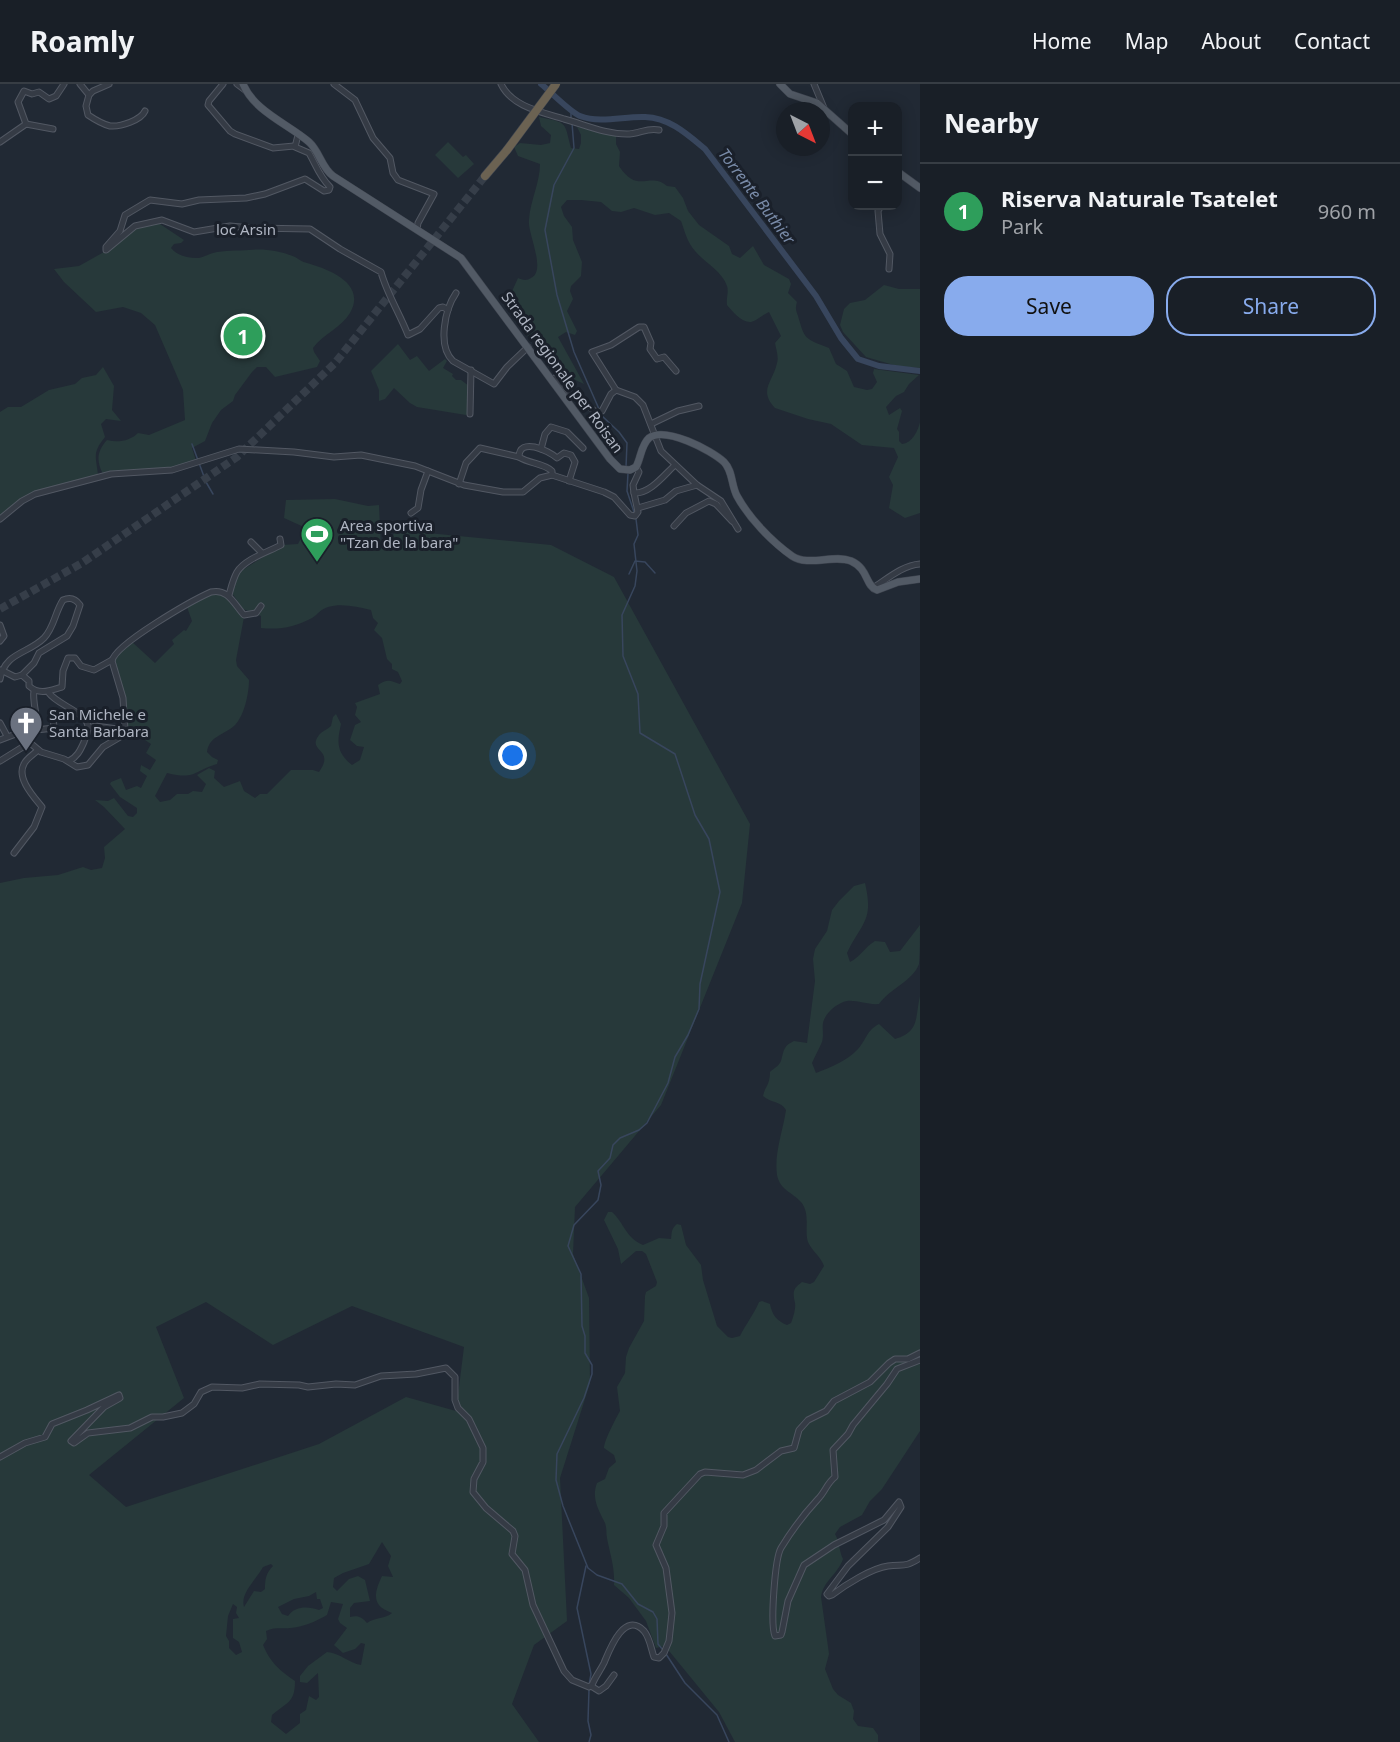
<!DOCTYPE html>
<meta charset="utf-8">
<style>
body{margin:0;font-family:"Noto Sans",sans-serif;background:#22272f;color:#f1f3f6}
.controls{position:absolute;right:18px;top:18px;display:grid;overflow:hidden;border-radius:12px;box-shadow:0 3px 15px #0003}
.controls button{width:54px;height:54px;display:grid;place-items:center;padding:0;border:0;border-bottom:2px solid #373d44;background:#191f27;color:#f1f3f6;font:30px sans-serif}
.compass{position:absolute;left:776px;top:18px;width:54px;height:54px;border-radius:50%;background:#191f27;box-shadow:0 3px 15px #0003;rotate:138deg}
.you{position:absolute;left:513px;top:672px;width:21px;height:21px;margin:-15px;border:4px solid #fff;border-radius:50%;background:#1a73e8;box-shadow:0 0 0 9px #1a73e833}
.badge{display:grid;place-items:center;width:39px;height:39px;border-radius:50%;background:#88abed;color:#fff;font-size:20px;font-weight:700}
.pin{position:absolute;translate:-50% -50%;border:3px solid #fff;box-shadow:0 2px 6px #0006}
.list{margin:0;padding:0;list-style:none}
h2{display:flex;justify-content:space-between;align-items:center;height:78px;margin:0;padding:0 24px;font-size:26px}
h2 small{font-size:20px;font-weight:400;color:#9fa2a7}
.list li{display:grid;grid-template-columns:39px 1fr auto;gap:18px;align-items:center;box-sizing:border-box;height:96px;padding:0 24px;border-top:2px solid #373d44}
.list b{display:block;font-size:22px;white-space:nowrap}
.list p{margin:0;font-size:20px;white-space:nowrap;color:#9fa2a7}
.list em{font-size:20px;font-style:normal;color:#9fa2a7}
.actions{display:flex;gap:12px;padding:18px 24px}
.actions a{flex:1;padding:14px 0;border:2px solid #88abed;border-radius:24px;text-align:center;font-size:21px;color:#88abed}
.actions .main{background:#88abed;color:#111}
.map{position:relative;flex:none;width:920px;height:1658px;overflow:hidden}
header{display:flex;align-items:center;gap:36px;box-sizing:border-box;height:84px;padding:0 30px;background:#191f27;border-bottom:2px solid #373d44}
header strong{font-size:28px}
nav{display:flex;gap:33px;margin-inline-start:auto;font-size:21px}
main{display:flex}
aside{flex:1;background:#191f27}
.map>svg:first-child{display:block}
.green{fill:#27393a;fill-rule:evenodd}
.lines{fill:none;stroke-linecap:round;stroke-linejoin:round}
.stream{stroke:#38465d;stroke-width:1.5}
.river{stroke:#38465d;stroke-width:6}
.highway-tunnel{stroke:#363e49;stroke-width:8;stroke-dasharray:8 4;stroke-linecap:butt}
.minor-casing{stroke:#525863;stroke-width:7}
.major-casing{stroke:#3e444f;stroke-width:8}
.highway-casing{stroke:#3f4550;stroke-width:9}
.minor{stroke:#353b45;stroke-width:5}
.major{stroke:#525a65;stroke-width:7}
.highway{stroke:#6b6252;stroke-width:8}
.highway-bridge-casing{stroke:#3f4550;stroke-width:9;stroke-linecap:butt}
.highway-bridge{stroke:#6b6252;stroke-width:8}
.labels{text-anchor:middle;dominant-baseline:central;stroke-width:6;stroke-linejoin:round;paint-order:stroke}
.street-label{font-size:15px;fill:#afb5c2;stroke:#1a202a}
.poi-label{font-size:15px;fill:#afb5c2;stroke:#1a202a;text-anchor:start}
.water-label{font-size:16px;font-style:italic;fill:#798ba8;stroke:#1a202a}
</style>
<header>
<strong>Roamly</strong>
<nav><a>Home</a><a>Map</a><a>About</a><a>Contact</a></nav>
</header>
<main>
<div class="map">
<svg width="920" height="1658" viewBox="0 0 920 1658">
<rect width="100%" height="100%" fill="#212934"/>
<g class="green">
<path d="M539,33c29,6 25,4 32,31l8,1 2,-6v-8l-4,-8 39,8v9l4,8 -1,14c19,29 30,5 48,20l8,1 8,11 5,13 11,14 30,21 3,8 8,4 13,-12 11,19 25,14 2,5 -3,9 9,9c-2,7 -1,8 1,14 7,24 6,22 31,32l7,16 11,7 7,16 13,3 5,-1 5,-7 -4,-9 1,-4 45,6 -10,9 -5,8 -8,4 -10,11 3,8 11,-7 2,3 -5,18 2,3v9l3,3c10,-1 16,-13 18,-22v91l-15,5 -16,-10 4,-23 -4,-8 9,-20 -4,-9 -32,-3 -31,-21 -23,-5 -33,-11c-17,-18 -2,-26 2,-45 2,-6 -1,-14 -2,-20l6,-7 -12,-24c-5,2 -13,9 -18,10 -9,1 -19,-11 -24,-17 -1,-7 2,-13 0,-19 -5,-15 -22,-23 -32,-35 -8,-9 -10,-19 -14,-30l-12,-8 -14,2 -21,-7 -13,4 -9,-1 -11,-9 -20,-2h-14l-6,7 3,9 8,11 1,13 9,22 -1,14 -10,10 -1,5 3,8 -6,12 10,20 -2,4 -9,-3 -8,5 26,47 -17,-8 -22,-29 -4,-3 -5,2 -16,-19 -10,-15 4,-4 -5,-10 9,-20c4,2 9,3 13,0 16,-7 -4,-46 -2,-58 1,-19 11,-37 11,-56l-22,-8 -4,-9 6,-4 21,2 9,-2 1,-8 -10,-9z"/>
<path d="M448,58l15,15 3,-2 8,9 -16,14 -23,-23z"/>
<path d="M157,138l27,18 -3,3 -7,1 -3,4c5,7 16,10 25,10 7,0 10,-3 17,-5 11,-3 25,-2 36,-3 14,-2 33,1 46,7 4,2 7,5 12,6 21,6 60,20 43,50 -9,15 -27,21 -37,35l1,4 6,9 -3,6 -42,10 -9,-10h-9l-5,5 -17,23 -2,6 -12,9 -9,13 -7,18 -13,7 4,13 -18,6 -75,7c-7,-13 -6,-23 4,-34 11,3 23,1 31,-7l11,2 36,-15 -2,-30 -28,-65 -14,-12 -18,-6 -27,5 -32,-30 -10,-13 25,-3 25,-14 31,-25z"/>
<path d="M884,201l15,4h21v79l-23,-2 -31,-9 -23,-25 -3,-7 4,-16 6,-6 15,-3z"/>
<path d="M398,260l12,16 7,-4 12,15 16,-12 2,2 -4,7 10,6 -1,2 4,4h5l8,6v26l-3,3 -49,-8 -7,-4 -16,-15 -9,11 -6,2v-11l-8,-19z"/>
<path d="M103,283l11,19 -2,24 9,11 -15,-2 -5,5 4,13c-13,16 -9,19 -7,38l-58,15 -40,26v-104l8,-5h13l28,-17 26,-6 7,-6 14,-3z"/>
<path d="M335,415l33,7 11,-1 2,44 16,-19 154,15 63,32 136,247 -8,79 -81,202 -86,102 -2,47 16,44 1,85 -30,95 7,143 -33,24 -22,59 27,38h-539v-859l24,-5 34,-3 25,-8 8,3 11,-2 3,-10 -1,-11 21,-18 -21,-22 -9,-7 13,1 6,-3 14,18 5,1 4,-4v-5l-17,-11 -10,-13 1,-2 10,-4 5,12 11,-4 4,2 6,-12 -7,-5 1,-6 9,5 6,-10 -10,-7 5,-9 -24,-16 -13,-71 17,-16 24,22 19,-19 -2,-4 12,-10 2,1 6,-10 -5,-14c33,-19 33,-18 57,10l-8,43 1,6 12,14c0,14 -5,37 -15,46 -10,9 -25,10 -27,26l5,5 6,3 -1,4c-24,7 -21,16 -50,9l-12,23 5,6 10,-2 7,-6h11l5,-3 9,1 4,-8 -9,-9 12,-7 6,3 -1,7 10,9 16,-6 4,10 11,7 5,-4h7l24,-24h22l6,2c17,-24 -13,-20 0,-37 3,-4 8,-5 12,-9l2,-9 3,-3 5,10c-4,18 -5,28 11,41l8,-5 4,-13 -7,-1 -7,-6 5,-15 6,-3 -6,-7 2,-8 -2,-4 25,-9 -2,-9c10,-7 12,-4 22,-1l2,-3 -4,-9 -6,-3v-5l-5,-5 -5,-21 -8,-8 4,-7 -5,-5 -2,-8c-14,-3 -29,-7 -43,-3 -7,2 -10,7 -16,11 -17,9 -32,12 -51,10v-12l-18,-7 -11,-16 6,-20 44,-28 16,-1 8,-16 -22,-10 2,-18zM206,1218l67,43 79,-39 112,41 -8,64 -50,-14 -87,47 -193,63 -37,-32 95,-77 -28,-71zM382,1458l9,14 -3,10 5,11 -11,-1c-8,17 -11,30 10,37 -7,6 -16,4 -25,10 -5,-6 -9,-8 -17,-6v-9l4,-5 16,-2 -5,-21 -7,-4 -9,3 -12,12 -4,-4 1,-9 9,-5 26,-9zM271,1480l2,2c-7,7 -8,13 -8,23l-4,3 -7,-1 -10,16c-4,-14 12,-27 19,-40zM316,1508l1,7h3l3,9 -4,2c-11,-4 -24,-4 -31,6l-6,-2 -4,-7 16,-8 15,-3zM331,1518l12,2 -5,15 2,4 7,5 -13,17 9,8 12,-4 6,-6 4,1 -4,21c-12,-2 -21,-12 -34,-13l-19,14 -8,10v6l7,1 11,-10 1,24 -3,3 -7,-4 -3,14 -6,4v9l-14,11 -15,-12 1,-7c15,-13 23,-12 23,-34 -15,-10 -25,-19 -32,-36l4,-6 -1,-8c8,-4 14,-2 24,-3 13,-1 25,-6 37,-13zM233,1520l4,3 -1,6 3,5 -6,1v19l6,4 3,10 -6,3 -7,-7v-7l-3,-5 2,-20z"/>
<path d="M865,799c9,38 -3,39 -18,70l3,9c10,-5 15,-15 25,-21l10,1 5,10 10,-1 20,-26c0,11 0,29 -1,39 -6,17 -30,25 -40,40 -11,1 -22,-4 -32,-3 -10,2 -22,12 -24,22 -1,6 1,12 -1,19 -3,7 -7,14 -10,21l4,10c15,-6 31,-12 42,-24 9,-10 8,-18 21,-25l16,15c25,-7 20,-22 25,-43v435l-38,58 -12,12 -8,14 -22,12 -5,7c5,9 4,17 8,25 -5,15 -20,22 -22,38l8,57 -4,15 8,20 5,6 13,8 3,8 -1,8 5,7 15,2 5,7v7h-143l-16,-30 -54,-66 -9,2 -10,-27 -17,-23 -15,-13c1,-17 -4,-31 -7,-47 -1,-5 0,-10 -2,-15 -6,-13 -14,-24 -8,-40l8,-4 4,-11 7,-6 -2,-7 -10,-7c0,-7 12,-30 16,-37l-3,-24 8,-14 1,-16 3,-9 15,-27 1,-25 1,-4 10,-6 1,-4 -11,-28 -4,-3h-6l-15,13 -3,-15 -14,-29 4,-8h4c12,11 14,26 31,33l16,-7 12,1c1,-7 0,-10 6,-15l4,1 5,20 15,20 2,15 14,46 11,11 4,1 8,-2c6,-12 14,-22 19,-34l3,-1 8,3c2,11 7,17 17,21l4,-2c2,-5 5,-14 4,-20 -2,-10 -3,-14 7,-21l8,2 4,-2 10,-16c-3,-9 -12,-15 -16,-24 -4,-11 3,-28 -7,-40 -9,-10 -21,-12 -24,-27 -3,-22 6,-44 9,-65 -5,-9 -15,-7 -23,-14 2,-10 7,-11 7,-24 3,-3 9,-6 11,-11 3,-10 2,-15 13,-20l13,2 8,-62 -2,-22 2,-10 12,-18 5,-21 7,-9 15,-15z"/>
</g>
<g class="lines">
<g class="stream">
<path d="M571,27v7"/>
<path d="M572,39l2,25 -20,37 -9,45 12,65 17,57 25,57"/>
<path d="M600,330l19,18 8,11 -1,24"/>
<path d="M192,360l14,38 7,12"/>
<path d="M628,389l-1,18 7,21"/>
<path d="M636,435l2,16 -4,9 3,27 -2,15 -13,29 1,41 15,38 2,39 35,21 20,61 14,24 11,53 -20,92 -1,25 -11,26 -13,22 -7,26 -21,40 -8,7 -19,8 -7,7 -3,13 -12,13 3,14 -3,15 -24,25 -6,21 13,28 1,52 3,10v17l7,12v9l-8,24 -27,56 -1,26 7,26 25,62 9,7 25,9 16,20 15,8 4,7 1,25 5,6"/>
<path d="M629,490l6,-13 10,1 10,11"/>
<path d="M586,1482l-9,42 14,66 -2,11"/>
<path d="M666,1570l19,29 32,32 12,27"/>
<path d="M589,1658l2,-7 -3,-14 1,-31"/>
</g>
<path class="river" d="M541,0c10,8 29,28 39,32 21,8 44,0 65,1 25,1 42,17 60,32l111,147 25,42 17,21 21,7 41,5"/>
<path class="highway-tunnel" d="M0,525l82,-46 155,-106 98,-94 150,-187"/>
<g class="minor-casing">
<g id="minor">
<path d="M80,0l9,11 -3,11 2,9c6,4 14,9 22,11 11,1 31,-6 35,-15"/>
<path d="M223,0l-14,17 -1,4 22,26 5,3 38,14 21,-2"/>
<path d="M237,0l8,6"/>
<path d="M334,0l21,16 18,38 17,20 3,15 5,7 36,14 -16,29 -1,6"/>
<path d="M501,0c11,23 41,28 63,35 22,6 41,15 63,15 12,0 21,-7 32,-4"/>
<path d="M814,0l10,24"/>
<path d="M89,11l4,-4 16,-7"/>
<path d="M26,40l-8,-22 6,-11 8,3 7,-2 10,7 7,-3 8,-12"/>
<path d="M298,51l-3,12 14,6c7,12 10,23 21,34l-1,3 -5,1 -19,-12 -40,15 -19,4 -47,2 -17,4 -32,-4 -25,15 -5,16 -14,16v3l29,-24 27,-6 32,12 36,-6 22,2 58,1 30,20 41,23c6,22 19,42 27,63l12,-6 19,-21 4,-1 5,3"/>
<path d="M0,58l26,-18 27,5"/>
<path d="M881,122l-3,5 2,23 10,20 -1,15"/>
<path d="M456,209c-11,16 -19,53 -3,68l41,23 13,-17 21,-20"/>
<path d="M552,295l5,-2 13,16 26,19 6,-1 9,-17 5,-4 19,7 8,8 18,46 36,34 24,16 17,28"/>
<path d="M616,306l-24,-38 19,-7 28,-18h5l7,16 -1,6 7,10 7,-2 12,14"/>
<path d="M470,330l1,-44"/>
<path d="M651,340l27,-13 21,-5"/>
<path d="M541,365l4,-15 6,-7 16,5 16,16"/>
<path d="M636,383l3,5 -6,13 1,8c16,1 30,-18 41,-28"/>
<path d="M552,391v-4c-9,-8 -22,-7 -33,-14 0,-20 29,-7 38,1l7,-5 7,2 4,7 -6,19"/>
<path d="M459,400l7,-21 14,-15 39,9"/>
<path d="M638,424l27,-8 11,-9 21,-6"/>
<path d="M411,429l7,-5 3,-18 7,-19"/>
<path d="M0,435l22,-18 13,-7 76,-20 61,-4 67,-21 55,3 40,5 27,-2 54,11 49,19 39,7h20l17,-14 12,-3 52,17 10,5 16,18 5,1 3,-4 -4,-19"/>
<path d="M674,442l12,-13 23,-12 7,3 16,17"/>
<path d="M251,458l10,10"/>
<path d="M873,504c14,-9 30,-23 47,-24"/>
<path d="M229,511c2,-7 4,-16 8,-23 8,-13 31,-20 44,-27l-1,-6"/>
<path d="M0,541l4,11 -4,5"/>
<path d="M1,586l14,7 7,-2 7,6v5c11,10 22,4 33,1l1,-16 5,-13h7l6,8 13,4 18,-10"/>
<path d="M0,595c5,-27 28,-25 44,-41 10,-10 11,-26 19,-38 7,-3 12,-2 17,5l-7,21 -6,10 -28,17 -5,10 -12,12"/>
<path d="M34,607c-2,10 4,26 3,39"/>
<path d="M49,609c8,12 40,20 39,35 0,5 -3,10 -4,14 -4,9 -7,15 -15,19"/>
<path d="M0,639l7,13"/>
<path d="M88,644l7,-2 30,4"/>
<path d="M36,646l18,-2 -1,-12"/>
<path d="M0,656l29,-11 3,3 -6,13 -26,16"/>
<path d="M29,658l12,10 23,7 13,8 11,-2 15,-18 17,-10 5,-7 -2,-32 -11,-37c3,-17 81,-61 99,-69 17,-4 23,12 33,23l12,-2 5,-7"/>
<path d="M14,769l20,-26 8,-20c-8,-10 -26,-29 -18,-43 2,-5 10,-10 14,-14"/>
<path d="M920,1276l-23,9 -10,15 -34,41 -5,9 -15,16 2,27c-8,6 -10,15 -17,22 -14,15 -26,31 -37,49 -6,10 -11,76 -6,88l6,-1 1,-3 6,-31 16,-36 30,-20 50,-25 15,-18 2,5 -13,20 -40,39 -21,28 2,2 3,-1c13,-10 40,-27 56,-29 16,-2 16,2 32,-8"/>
<path d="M0,1373l25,-14 20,-6 7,-13 35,-14 32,-15 1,3 -16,9 -33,34 3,2 14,-10 42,-5 22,-11h11l19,-4 12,-9 7,-12 11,-5 30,1 18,-4 39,1 9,2 28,-3 19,1 26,-9 35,-2 30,-6 9,9v23l3,8 11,11 14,29v14l-9,17 -1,13 13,16 27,23 2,5 -3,18 13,16 8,35 31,66 8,9 17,7 3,-2c3,-8 8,-14 12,-22 5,-12 20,-53 40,-32 6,7 7,18 10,26l5,1 5,-5 5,-12 3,-28 -6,-45 -10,-23 8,-19v-13l36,-39 5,-2 38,3 13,-5 25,-19 13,-3 5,-18 9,-10 18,-9 8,-10 36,-19 19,-19 6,-4h13l12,-6"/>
<path d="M591,1602l8,5 7,-5 8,-11"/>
</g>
</g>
<g class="major-casing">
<g id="major">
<path d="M243,0c11,27 45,40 66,58 11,10 12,25 24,34l128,82 149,201 10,10 10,1 6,-3c5,-9 5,-22 13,-29 16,-12 62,12 75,24 9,9 7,23 13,34 12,22 34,45 55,60 16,11 42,-2 59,5 18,8 14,25 26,29l21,-8 22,-3"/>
<path d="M780,0l10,10 27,9 35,31"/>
<path d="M898,88l22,16"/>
</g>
</g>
<g class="highway-casing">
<path id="highway" d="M485,92l22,-26"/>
</g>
<use href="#minor" class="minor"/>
<use href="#major" class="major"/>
<use href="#highway" class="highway"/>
<g class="highway-bridge-casing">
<path id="highway-bridge" d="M507,66l49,-66"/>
</g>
<use href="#highway-bridge" class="highway-bridge"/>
</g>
<defs>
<g id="stadium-pin" transform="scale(1.725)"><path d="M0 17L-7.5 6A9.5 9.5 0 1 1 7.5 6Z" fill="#2e9e5b" stroke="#1a202a"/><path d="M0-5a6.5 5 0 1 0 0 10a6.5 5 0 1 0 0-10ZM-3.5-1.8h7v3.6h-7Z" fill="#fff"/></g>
<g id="church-pin" transform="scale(1.725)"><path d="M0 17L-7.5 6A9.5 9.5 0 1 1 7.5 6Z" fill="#6b7280" stroke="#1a202a"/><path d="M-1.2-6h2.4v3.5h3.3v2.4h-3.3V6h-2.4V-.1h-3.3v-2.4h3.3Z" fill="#fff"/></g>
</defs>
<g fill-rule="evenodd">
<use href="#stadium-pin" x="317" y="450"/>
<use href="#church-pin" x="26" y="639"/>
</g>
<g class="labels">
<g class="street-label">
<text x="246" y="145">loc Arsin</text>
<text transform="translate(563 288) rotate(54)">Strada regionale per Roisan</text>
</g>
<g class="poi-label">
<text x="340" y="441">Area sportiva<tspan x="340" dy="17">"Tzan de la bara"</tspan></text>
<text x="49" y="630">San Michele e<tspan x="49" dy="17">Santa Barbara</tspan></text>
</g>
<g class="water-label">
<text transform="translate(757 112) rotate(53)">Torrente Buthier</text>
</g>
</g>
</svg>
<div class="controls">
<button>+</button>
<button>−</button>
</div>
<svg class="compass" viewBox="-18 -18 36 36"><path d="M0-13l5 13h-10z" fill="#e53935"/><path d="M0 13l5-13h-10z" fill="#9fa2a7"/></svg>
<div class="you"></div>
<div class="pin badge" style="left:243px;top:252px;background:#2e9e5b">1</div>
</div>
<aside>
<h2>Nearby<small></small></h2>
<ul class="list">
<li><span class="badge" style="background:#2e9e5b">1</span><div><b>Riserva Naturale Tsatelet</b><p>Park</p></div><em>960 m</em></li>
</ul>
<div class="actions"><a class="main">Save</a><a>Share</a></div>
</aside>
</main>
